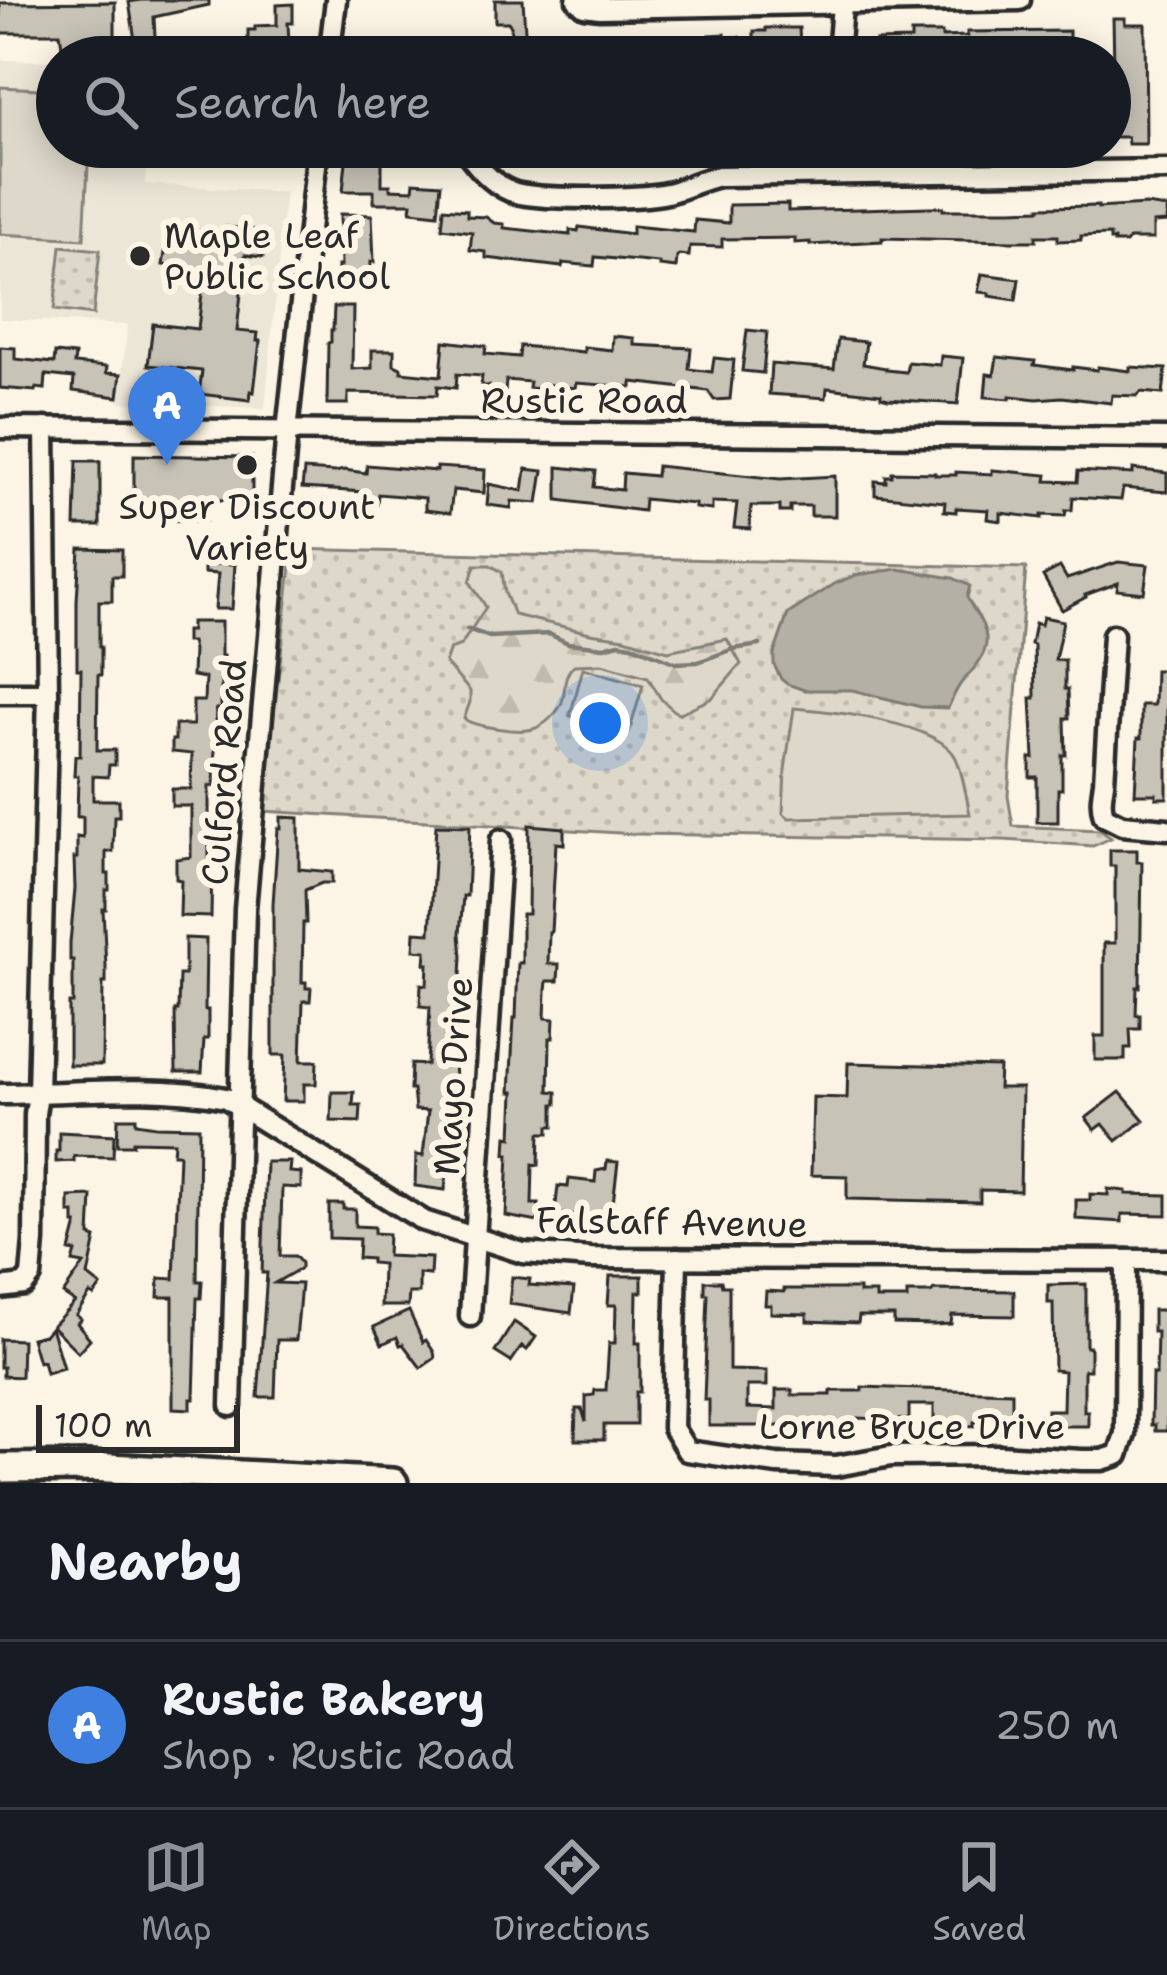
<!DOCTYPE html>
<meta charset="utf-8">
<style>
body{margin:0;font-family:"Shantell Sans",sans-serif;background:#242831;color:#f1f3f6}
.scale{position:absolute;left:36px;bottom:30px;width:204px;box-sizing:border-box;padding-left:12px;border:6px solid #2b2b2b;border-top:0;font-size:33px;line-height:42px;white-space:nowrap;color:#2b2b2b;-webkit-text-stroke:9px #fcf5e5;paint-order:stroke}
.you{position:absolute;left:600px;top:723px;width:42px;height:42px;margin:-30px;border:9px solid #fff;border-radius:50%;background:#1a73e8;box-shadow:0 0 0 18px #1a73e833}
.badge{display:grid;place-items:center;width:78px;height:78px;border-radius:50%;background:#8c9099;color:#fff;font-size:39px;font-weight:700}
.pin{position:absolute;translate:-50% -99px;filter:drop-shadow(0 3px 6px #0008)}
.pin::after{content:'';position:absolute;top:63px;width:42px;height:36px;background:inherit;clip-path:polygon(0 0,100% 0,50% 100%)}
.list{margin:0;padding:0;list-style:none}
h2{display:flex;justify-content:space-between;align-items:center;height:156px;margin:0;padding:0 48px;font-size:51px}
h2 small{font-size:39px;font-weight:400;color:#9ea1a6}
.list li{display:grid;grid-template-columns:78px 1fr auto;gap:36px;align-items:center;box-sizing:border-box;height:168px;padding:0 48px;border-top:3px solid #363941}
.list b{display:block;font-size:45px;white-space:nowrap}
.list p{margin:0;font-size:39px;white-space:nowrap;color:#9ea1a6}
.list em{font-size:39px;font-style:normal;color:#9ea1a6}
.icon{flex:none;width:66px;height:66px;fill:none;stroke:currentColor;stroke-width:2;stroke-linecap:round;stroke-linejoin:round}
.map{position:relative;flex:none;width:1167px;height:1483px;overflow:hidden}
.search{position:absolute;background:#171b24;box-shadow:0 6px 30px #0003;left:36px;right:36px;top:36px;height:132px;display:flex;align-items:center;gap:30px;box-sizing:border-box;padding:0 42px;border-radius:66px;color:#9ea1a6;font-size:45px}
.sheet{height:324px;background:#171b24}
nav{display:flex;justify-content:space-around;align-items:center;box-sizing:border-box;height:168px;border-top:3px solid #363941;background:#171b24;font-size:33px;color:#9ea1a6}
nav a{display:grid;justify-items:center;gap:6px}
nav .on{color:#8c9099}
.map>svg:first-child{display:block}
.built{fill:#ece6d7}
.grass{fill:url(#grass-dots);stroke:#84827a;stroke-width:3}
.forest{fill:url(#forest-firs);stroke:#84827a;stroke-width:3}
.garden{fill:#ded8ca;stroke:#84827a;stroke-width:3}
.water{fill:#b4b0a5;stroke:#7d7b74;stroke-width:3}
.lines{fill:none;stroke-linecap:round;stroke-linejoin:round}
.stream{stroke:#7d7b74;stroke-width:4.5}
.building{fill:#c8c3b7;stroke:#2b2b2b;stroke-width:3}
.minor-casing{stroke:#2b2b2b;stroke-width:27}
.highway-casing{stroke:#2b2b2b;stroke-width:36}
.minor{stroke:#fcf5e5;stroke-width:18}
.highway{stroke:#fcf5e5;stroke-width:27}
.poi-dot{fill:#2b2b2b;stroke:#fcf5e5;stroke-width:4.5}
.labels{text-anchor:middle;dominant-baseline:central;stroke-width:12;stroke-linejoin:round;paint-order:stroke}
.poi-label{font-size:36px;fill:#2b2b2b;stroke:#fcf5e5;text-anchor:start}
.street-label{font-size:36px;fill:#2b2b2b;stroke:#fcf5e5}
</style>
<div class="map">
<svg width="1167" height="1483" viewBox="0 0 1167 1483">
<defs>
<pattern id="grass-dots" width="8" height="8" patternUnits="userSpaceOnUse" patternTransform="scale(3)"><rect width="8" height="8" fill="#ded8ca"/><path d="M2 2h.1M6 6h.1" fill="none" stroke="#bfbaae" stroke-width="1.8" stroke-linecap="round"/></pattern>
<pattern id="forest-firs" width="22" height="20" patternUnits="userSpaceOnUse" patternTransform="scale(3)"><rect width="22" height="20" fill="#ded8ca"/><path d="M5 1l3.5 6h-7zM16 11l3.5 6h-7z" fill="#bfbaae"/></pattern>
</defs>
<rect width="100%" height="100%" fill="#fcf5e5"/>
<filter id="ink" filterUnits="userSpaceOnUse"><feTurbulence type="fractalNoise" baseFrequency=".00833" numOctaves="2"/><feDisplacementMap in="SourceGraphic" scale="24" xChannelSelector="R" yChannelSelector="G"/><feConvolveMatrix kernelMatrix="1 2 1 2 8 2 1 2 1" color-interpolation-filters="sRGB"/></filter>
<g filter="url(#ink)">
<path class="built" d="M0,60l57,1v86h90l-2,37 140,8 -20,216 -147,-6 10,-77 -128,-6z"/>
<g class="grass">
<path d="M61,246l39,4 -7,65 -39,-5z"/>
<path d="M293,549l733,19 -18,228 5,30 87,4 11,8 -18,8 -90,-6 -368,-6 -372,-23z"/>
</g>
<path class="forest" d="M475,565h15l12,7 3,21 9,22 76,18 35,5 43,13 59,-12 14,25 -29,34 -34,16 -17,-15 -13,-22 -46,-13 -28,1c-13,13 -7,22 -12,37 -4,11 -18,24 -29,27 -14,4 -57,-2 -69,-10l6,-17v-11l-25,-28 5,-14 11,-4 25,-38 -16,-25z"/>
<g class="garden">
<path d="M0,87l57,3v57h32l-5,92 -84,-5z"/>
<path d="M583,668l60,17 -14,48 -59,-17z"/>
<path d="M794,708c36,3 145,14 162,50 7,16 10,38 14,56l-181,4 -6,-5 2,-43z"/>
</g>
<path class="water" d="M898,569l55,9 17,8 -3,11c5,12 15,22 18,35 6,20 -11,37 -23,50 -6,7 -10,18 -14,26l-27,-1 -69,-17h-48l-17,-6 -6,-5 -7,-14v-11l14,-40 48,-31 20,-8z"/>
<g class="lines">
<path class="stream" d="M467,629l23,8 59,-3 19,9 36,4 15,-4 13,2 44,18 22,-1 35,-13 27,-4"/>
</g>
<g class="building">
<path d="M141,0h68v5l-55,12 1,20 -20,3 -6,-38z"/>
<path d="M495,0h28l3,46 18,11h-28l-6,-10 1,-21 -3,-4h-13z"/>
<path d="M115,2v39h-7v5h-46l-2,-13h-60v-30z"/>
<path d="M293,4v19h-5l1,21h-4v11l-31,-1v-11h-6v-13h7v-4l22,-1v-20z"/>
<path d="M1113,18h12v6h20l1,120h-18l-1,-7h-17v-20h5z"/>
<path d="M766,28h33l1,18h-5v11h-30v-11h-11v-15h12z"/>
<path d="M1069,31v16l-10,1v9h-142v-6h-24v6h-30v-12h14l-1,-4 35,-1v-7h31v4l25,-1v-4z"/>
<path d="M725,34v3h14v20h-127v-14l98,-4v-4z"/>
<path d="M547,147h105l-2,16 -32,-4 -1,4 -29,-3 -1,4 -41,-5z"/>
<path d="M347,152h35v33h8v4l23,1 1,-8 27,2 -3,30 -27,-3 1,-8h-38v-12h-31z"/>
<path d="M788,204v7l142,-4h13v3h68l29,-1v-2l58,-1v2l48,-3 21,3v14l-14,1v16h-24l-3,4h-12v-3h-4v-5l-29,1v4l-23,1v-5h-22v5h-24l-130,-3v3l-72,4v-3l-15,1v-5l-73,1v8l-32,-1 -1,10 -10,-1 -2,2 -1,11 -17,-2v-3l-64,-6 -1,9 -31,-3 -1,4 -76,-9v-6l-16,-2 2,-18 -30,-4 2,-20 23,2v6l19,1 8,6 10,1v4l66,7v-5l8,1 1,-4 53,7v-8l62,6 1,-12 34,3v-18z"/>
<path d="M340,214l32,1 2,47h-3l-1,15h-17v8h-15v-19h3z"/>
<path d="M174,227l52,6v-6l40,4 -3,26 -18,-2 -8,76 21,2 -1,8h3l-6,51 -3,-1 -1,9 -51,-6 3,-23 -54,-6 5,-41 45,5 6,-54 -34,-3 1,-6 -8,-1 3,-19h6z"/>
<path d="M982,274l37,5 -3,21 -27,-4v-3l-11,-1z"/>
<path d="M334,307h19l-1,62 20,-1v-18h22v15l7,3v4l40,4 3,-35 42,5 -1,8 34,3 1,-11 64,6v-5l28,3 1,-14 21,2v7l57,3 -2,21 23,3 2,-14 20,2 -4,39 -16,1 -6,-9 -76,-9v5l-56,-4 -1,5 -32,-4v5l-14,-1 1,-6 -24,-2 -1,13 -17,-2 1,-5h-8l1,-10 -25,-2 -1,14 -18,-2 -1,9 -89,-2v11h-21l1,-61 3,-1v-12h2z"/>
<path d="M747,330l20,2 -4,41 -21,-2z"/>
<path d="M838,339l28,3 -3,22 23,4v2l20,2 2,-10 32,3 1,-9 22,2 -5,46 -70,-5 -7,-2v-3l-54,-6 -1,10 -57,-4 2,-30 63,5z"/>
<path d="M0,347l15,1v11l39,4 1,-10 20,2 -1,9 33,3 -1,6 15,1 -3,23 -45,-6 1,-13 -28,-3 -1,14 -9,-1 -1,3 -35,-3z"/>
<path d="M997,357l38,4 -1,4 39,5v-3l24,3 1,-3 32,4v-4l36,2 -3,25 -22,-2 -4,4 -25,-1 -1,8 -49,-6 -25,2 -27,-3v3l-25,-2 2,-23 7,1z"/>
<path d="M134,455l118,2v41l-47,3v20l-40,-1v-20l-31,-2z"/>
<path d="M77,461h23v65h-25z"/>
<path d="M367,465l70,6v-4l48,3 -1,23 -31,-3 -3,23 -25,-3v-12l-47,-4 -1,9 -14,-2 1,-9 -62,-4 2,-18 31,2 9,-2 22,3z"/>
<path d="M657,466l123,13 55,-3v40h-24v-10h-21v6h-10v-6h-29l-1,23 -16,-1 3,-25 -25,-1v8l-17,-2v-4l-51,-5 -1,12 -85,-11v-33l38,4 -2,16 28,3 1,-17 33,3z"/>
<path d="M526,469l17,2 -5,32 -26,-2 -1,7 -24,-3 2,-21 34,7z"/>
<path d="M1133,469l34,4v19l-44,-4 -2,12 -48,-3 -1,13h-6l-1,6 -23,-1v3l-41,-5v8l-14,-2 1,-9 -32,-2v4l-12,-1 1,-9 -70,-7v-14l11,1v-6h6v-4l43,1v2h21v-3l36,2v-4l55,5 -1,6 31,1 1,-11 55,3z"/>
<path d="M80,549l42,1v26h-10v25h-13v46h2v28h-3l-1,75h18v15h-6l-1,12 -15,-1v24h26v16h-5l-1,36h-7v22h3v16h-3v19h-3l3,57v17h-3l-1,82h-33v-62h4v-43h-3v-17l5,-54 -1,-31h3v-21l6,1v-21h-6l1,-41h-4l1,-20h5l1,-87h-4v-68z"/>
<path d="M1118,562l30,3 -4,28 -27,-3 1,-7 -33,12 1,2 -24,13 -19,-34 17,-9 7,12z"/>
<path d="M204,564h31l-3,45h-17l3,-35 -14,-1z"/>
<path d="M1043,617l20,4 -8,39h10v29h3l1,29h-4l1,37h-4v34h-4v33h-21v-45h-7v-19h4l-3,-60h4l-1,-53 -3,-1 4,-21 6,2z"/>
<path d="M191,622h30v34h3v19h-3v34h-5l-2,77h-5v73h3l-1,58 -31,-1 1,-36 -5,-1v-20l15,-2v-51h-19v-17h19l1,-35 -20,-2v-12h3v-15h18v-24h11l1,-23 -13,-2 1,-25 -2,-9h-5v-11h5z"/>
<path d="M1155,670h12v128h-11v-4h-21l3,-56h3v-33h13z"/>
<path d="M281,817l18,1v51l33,3v11h-10l-17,7 1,33h-3l-1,59h4v6h5l-1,13h-7l-2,60h16l-1,23h-12v17h-21l2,-46h-12v-151l5,-76h3z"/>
<path d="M436,825l34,1 -3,70h-4l-3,38 2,23 -4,71h-5l2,56h-3l-1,27h-3l-5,48 -1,13h5l-2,18 -30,-4 1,-31 7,1 5,-45 -13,-1 -2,-20h-3l1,-26 16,1 3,-58 -10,-1 1,-22 6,1 1,-21h-3l1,-13 -12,-1 1,-18 15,1z"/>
<path d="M529,825l35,3v16l-8,-1 -5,89h-2l-1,32h11l-1,17h-11l-1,10 -1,27 9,1 -1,19h-3l-1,53 8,1v12h-3v22h-5v7h-9l-1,32 -6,-1 -1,40h7l-1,18 -32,-6 3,-62h-3l1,-18 5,1 2,-45h-4l4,-74h2l2,-55h4v-49h6z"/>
<path d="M1110,850h27v12h5l-2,125h-3l-1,28h4v14h-10l1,19h-6v12h-30v-24h9v-93h11v-77h-5z"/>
<path d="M185,938l21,1 -1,71h3v29h-4l-2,33h-26l-1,-62h3l1,-35h6z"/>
<path d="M848,1063l151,4 -1,21h24l-2,103 -40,-1v12l-133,-3v-23l-36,-1 2,-78 34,1z"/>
<path d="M332,1092h22l-1,13h8l-1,17 -29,-1z"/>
<path d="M1120,1092l24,28 -27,21 -14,-17 -8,6 -9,-12z"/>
<path d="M118,1118h18v5l20,3 43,1 -2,154h5l-1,17h-4l-3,101h-3v10l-18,-1v-111h-15l1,-19 15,1 5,-125h-6l1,-12 -41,-1v4h-16z"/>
<path d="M59,1132l55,3 -1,22 -39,-1v5l-18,1v-11h3z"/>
<path d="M607,1161l11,1 -7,58 -56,-7 3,-27 10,1 1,-8 26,3 1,-11 10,-2z"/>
<path d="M266,1162h24l-1,10 12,1v15l-19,-1 -2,69h15l6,7v5l-26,15 26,1 -5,56h-19l-2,57h-17l9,-124h-5z"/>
<path d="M1108,1189l18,2v3l41,1v20l-45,-1v8l-46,-3v-19h14v-6l18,1z"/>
<path d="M92,1196l-2,40 6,2 -8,38 13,10 -7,10 -4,-2 -14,21 5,4 -4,4 13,16 -12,13 -26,-26 23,-24 -12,-8 21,-30 -11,-2 3,-10 -6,-1 7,-27h-3v-11h-5v-16z"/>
<path d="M329,1204h14v5h12v17l19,1v6l14,1 -1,22 44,2 -1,17 -11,-1v19h-10l-1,13h-27l1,-42 -11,-1v-4l-13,-1 1,-19 -30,-1z"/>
<path d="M610,1276h32v16h-5l-1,51h4v49h-4v33h-32v15h-29l1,-31h6l4,13v-26l8,-1 1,-5h11l3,-47h6l1,-38h-8z"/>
<path d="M512,1277l18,2 -1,6 45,3 -3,25 -62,-9z"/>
<path d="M705,1281h16l1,5h7v84l38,1v15h-20v22l29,1v-19h16v5h39v-4h31v-4l150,5v30h-38v4l-19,-1v-5h-21v-15h-25v15l-51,-2v8h-149v-26h-5l4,-106h-3z"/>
<path d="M1086,1284v63h4v23h-6v41h4v15h-38l-3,-1v-15h16l1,-39 -10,-1 -1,-67h-5v-18z"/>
<path d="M784,1289h75v4h17v6h31v-6h24l3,-3 80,1v25l-62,-1 -1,9 -18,1 -39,-1v-8h-35l-1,7 -51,-2v-7l-36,-1v-8h-6l1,-14 18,1z"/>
<path d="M1153,1310h14v121h-12v-6h-4l1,-51 4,1 1,-43h-4z"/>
<path d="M409,1311l14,31 3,-2 8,12 1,6 -14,10 -18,-24 -3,1 -3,-8 -15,7 -8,-17z"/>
<path d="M514,1322l22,15 -9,13 -5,-4 -11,16 -16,-10z"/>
<path d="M51,1327l12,41 -17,5 -3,-12 -5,1 -7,-24 13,-3z"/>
<path d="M0,1339l22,1 -1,37 -18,-1v-9h-3z"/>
</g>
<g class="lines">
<g class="minor-casing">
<g id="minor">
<path d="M577,0l7,6 16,2 420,-8"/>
<path d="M329,57l7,-57"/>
<path d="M838,57l4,-53"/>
<path d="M463,147c13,17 26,35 47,44 23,10 131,8 157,2 19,-4 34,-14 53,-17l447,-6"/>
<path d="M827,174l2,-27"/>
<path d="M0,428l1167,10"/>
<path d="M1113,635l-9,147c-2,14 -4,21 0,34l18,9 45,4"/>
<path d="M0,693h48"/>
<path d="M0,1094c75,-1 152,-10 226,4l198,123 99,32 68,5 576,2"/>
<path d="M677,1258l-4,170 14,23 90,13 59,2 55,-10 109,-1 82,5h20l16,-5 7,-21 1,-174"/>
<path d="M0,1288l24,-3 7,-9 3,-35 1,-127 3,-20 10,-401 -3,-265"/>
<path d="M470,1316l31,-476"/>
<path d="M231,1406l14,-497 42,-478 31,-284"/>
</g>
</g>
<g class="highway-casing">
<path id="highway" d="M0,1468l90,-1 303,16"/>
</g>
<use href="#minor" class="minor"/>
<use href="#highway" class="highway"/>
</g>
</g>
<g class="poi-dot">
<circle cx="140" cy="256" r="12"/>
<circle cx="247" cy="465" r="12"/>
</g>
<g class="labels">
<g class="poi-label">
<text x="164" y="235">Maple Leaf<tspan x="164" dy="41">Public School</tspan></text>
<text x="247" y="506" text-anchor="middle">Super Discount<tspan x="247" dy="41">Variety</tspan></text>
</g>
<g class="street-label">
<text x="584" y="400">Rustic Road</text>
<text transform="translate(224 772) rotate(-85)">Culford Road</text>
<text transform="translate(453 1076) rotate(-86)">Mayo Drive</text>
<text transform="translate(672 1222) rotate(1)">Falstaff Avenue</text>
<text x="912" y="1426">Lorne Bruce Drive</text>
</g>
</g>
</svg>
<div class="scale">100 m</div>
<div class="you"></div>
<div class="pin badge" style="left:167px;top:465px;background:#3f7fe0">A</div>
<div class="search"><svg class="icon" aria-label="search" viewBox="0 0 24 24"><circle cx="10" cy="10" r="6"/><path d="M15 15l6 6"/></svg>Search here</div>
</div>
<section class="sheet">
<h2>Nearby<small></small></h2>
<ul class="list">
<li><span class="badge" style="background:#3f7fe0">A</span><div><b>Rustic Bakery</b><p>Shop · Rustic Road</p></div><em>250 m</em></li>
</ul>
</section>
<nav>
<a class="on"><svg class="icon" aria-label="map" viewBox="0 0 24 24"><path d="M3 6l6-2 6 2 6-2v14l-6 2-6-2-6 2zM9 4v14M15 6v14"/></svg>Map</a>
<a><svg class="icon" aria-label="directions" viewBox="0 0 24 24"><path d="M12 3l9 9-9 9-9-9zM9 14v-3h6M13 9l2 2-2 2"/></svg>Directions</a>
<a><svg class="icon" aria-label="saved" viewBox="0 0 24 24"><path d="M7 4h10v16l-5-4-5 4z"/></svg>Saved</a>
</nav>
